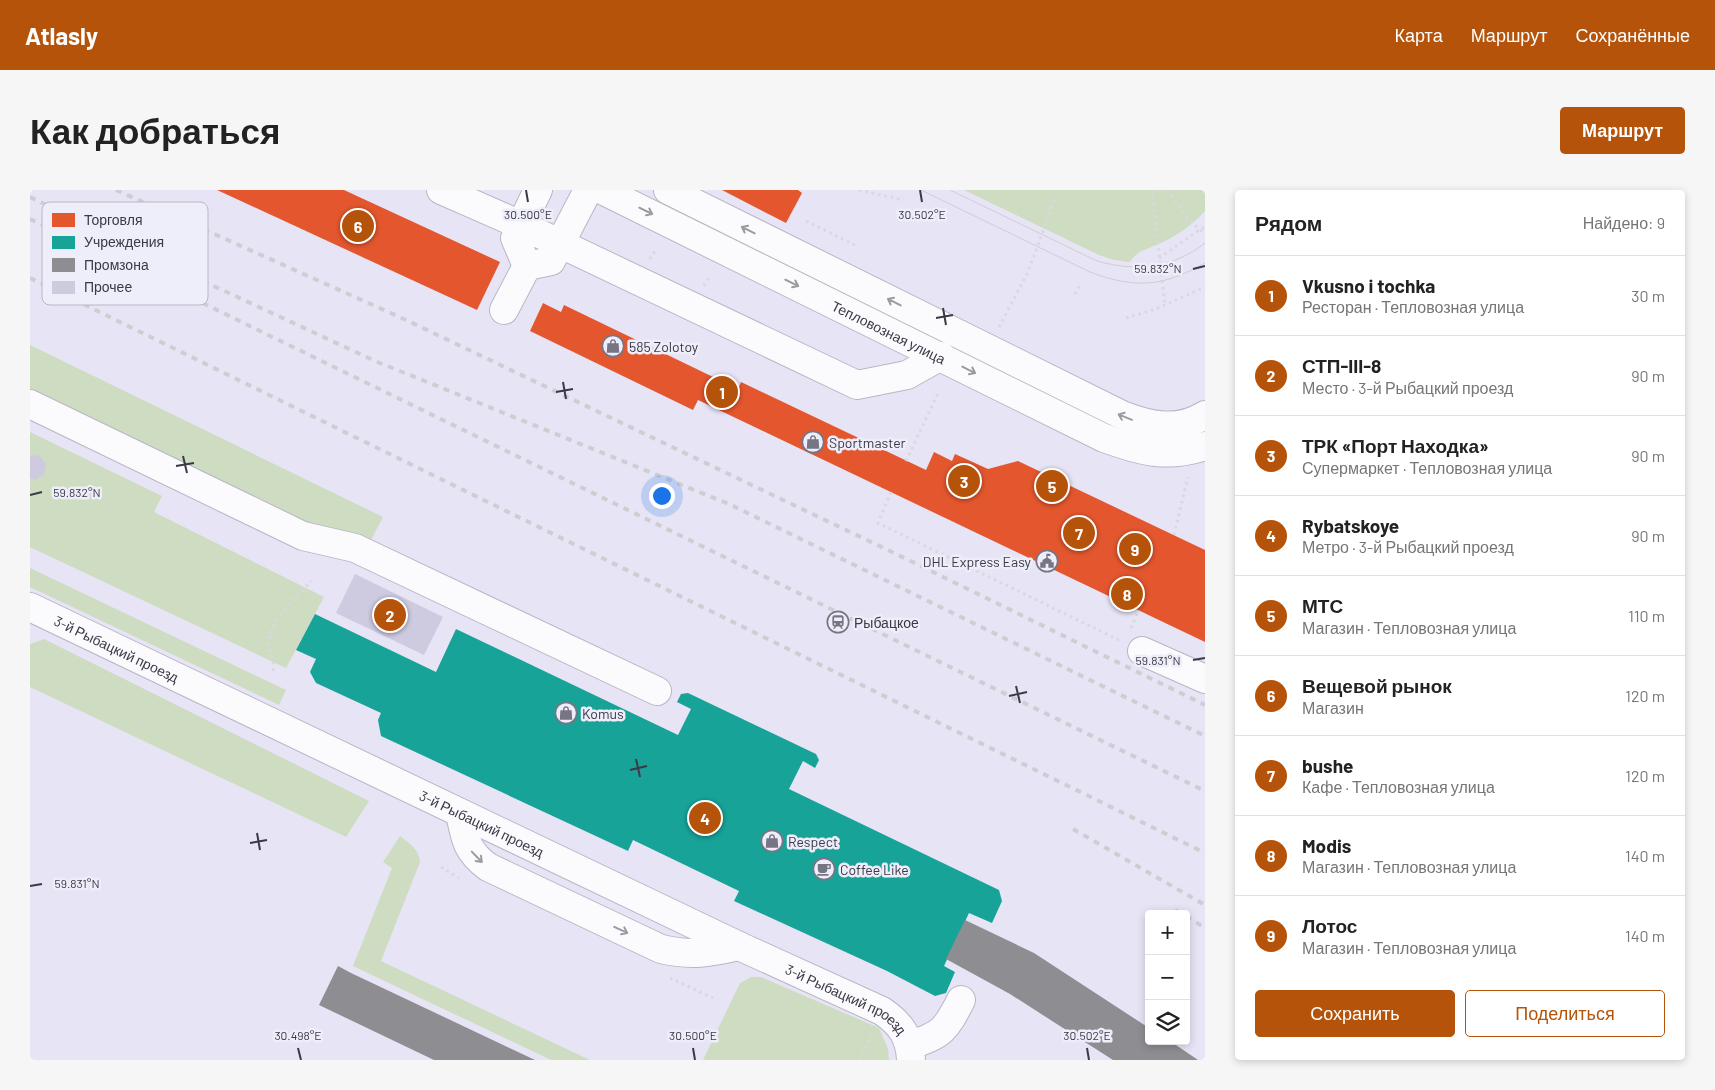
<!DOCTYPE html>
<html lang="ru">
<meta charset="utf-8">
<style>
body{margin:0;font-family:Barlow,sans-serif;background:#f6f6f6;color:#222}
.controls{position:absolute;right:15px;bottom:15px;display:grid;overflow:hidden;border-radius:5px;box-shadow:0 2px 8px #0003}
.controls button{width:45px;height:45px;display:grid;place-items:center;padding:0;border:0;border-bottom:1px solid #e0e0e0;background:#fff;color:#222;font:25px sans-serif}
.you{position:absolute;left:631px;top:305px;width:18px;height:18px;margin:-12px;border:4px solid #fff;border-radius:50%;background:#1a73e8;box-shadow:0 0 0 8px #1a73e833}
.badge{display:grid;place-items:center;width:32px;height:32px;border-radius:50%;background:#b45309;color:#fff;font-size:16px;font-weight:700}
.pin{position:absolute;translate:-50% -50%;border:2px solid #fff;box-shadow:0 1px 5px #0006}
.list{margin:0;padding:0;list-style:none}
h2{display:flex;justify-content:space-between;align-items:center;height:65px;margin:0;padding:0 20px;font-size:21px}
h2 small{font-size:16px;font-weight:400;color:#767676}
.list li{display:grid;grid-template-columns:32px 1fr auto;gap:15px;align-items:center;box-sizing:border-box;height:80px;padding:0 20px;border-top:1px solid #e0e0e0}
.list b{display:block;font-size:19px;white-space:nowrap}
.list p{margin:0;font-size:16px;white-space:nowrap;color:#767676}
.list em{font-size:16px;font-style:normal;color:#767676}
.actions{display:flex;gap:10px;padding:15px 20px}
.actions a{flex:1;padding:11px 0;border:1px solid #b45309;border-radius:5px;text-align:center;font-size:18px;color:#b45309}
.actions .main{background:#b45309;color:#fff}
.icon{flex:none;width:28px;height:28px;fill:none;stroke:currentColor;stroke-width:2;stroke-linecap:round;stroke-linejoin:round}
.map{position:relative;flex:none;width:1175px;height:870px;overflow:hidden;border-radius:5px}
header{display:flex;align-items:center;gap:30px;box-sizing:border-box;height:70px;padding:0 25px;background:#b45309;color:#fff}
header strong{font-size:24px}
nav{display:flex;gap:28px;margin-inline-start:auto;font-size:18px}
.intro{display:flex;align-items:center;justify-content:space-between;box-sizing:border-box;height:120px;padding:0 30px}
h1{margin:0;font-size:35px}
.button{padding:12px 22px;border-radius:5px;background:#b45309;color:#fff;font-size:18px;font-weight:700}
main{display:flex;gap:30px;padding:0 30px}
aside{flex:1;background:#fff;border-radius:5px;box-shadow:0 2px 8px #0003}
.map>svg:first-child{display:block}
.green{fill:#ceddc1}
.shops{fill:#e4572e}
.public{fill:#17a398}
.industry{fill:#8d8d92}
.building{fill:#cecae0}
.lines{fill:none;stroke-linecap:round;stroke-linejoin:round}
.minor-casing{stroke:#b9b6c4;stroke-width:30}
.path{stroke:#d9d8de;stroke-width:3;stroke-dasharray:2.5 4;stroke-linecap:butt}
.minor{stroke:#fbfbfe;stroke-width:28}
.tram{stroke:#ceced2;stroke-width:1}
.rail{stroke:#ceced2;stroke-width:4;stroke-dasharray:6 6;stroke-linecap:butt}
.oneway{stroke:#9b9aa2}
.ticks{fill:none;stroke:#3b3946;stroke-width:2}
.labels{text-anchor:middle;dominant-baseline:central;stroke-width:5;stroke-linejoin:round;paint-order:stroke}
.street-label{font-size:14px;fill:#3b3946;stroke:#eeedfa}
.poi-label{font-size:14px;fill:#3b3946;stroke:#eeedfa;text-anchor:start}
.key{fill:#eeedfa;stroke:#b8b7c4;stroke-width:1}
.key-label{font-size:14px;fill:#3b3946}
.ticks-label{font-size:12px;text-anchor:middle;fill:#3b3946;stroke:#eeedfa;stroke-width:5;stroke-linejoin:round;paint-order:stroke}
</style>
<header>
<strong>Atlasly</strong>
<nav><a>Карта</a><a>Маршрут</a><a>Сохранённые</a></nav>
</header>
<div class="intro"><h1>Как добраться</h1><a class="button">Маршрут</a></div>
<main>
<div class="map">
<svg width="1175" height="870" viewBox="0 0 1175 870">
<rect width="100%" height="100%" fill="#e7e4f6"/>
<g class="green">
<path d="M934,0h241v21c-12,13 -25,23 -42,31 -13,7 -25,7 -33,20l-16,-2 -15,-5z"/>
<path d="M0,155l353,172 -12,23 -20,-8 -12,6 -309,-148z"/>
<path d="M0,242l132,64 -8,16 170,85 -38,71 -256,-121z"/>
<path d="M0,378l256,122 -7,15 -249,-118z"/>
<path d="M14,449l325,162 -23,36 -316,-150v-43z"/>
<path d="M370,646c10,8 19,13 20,26l-39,99 209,99h-39l-198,-94 39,-98 -9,-6z"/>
<path d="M721,787h10l118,51 9,21 1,11h-186l37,-77z"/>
</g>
<g class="shops">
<path d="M187,0h127l156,72 -23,48z"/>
<path d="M692,0h76l4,3 -16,30z"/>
<path d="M513,113l18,9 3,-7 174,84 3,-7 185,88 8,-18 18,9 3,-7 33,15 30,-8 187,89v92l-507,-242 -5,10 -163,-79z"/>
</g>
<path class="public" d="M285,424l121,58 20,-43 222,106 13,-26 -14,-7 4,-8 7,-1 128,61 3,6 -4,8 -12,-7 -14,28 210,101 3,11 -10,22 -23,-10 -25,53 11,6 -9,21 -11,3 -48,-25 -153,-70 5,-10 -106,-51 -5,11 -247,-115 -3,-16 3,-7 -65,-30 -6,-11 6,-13 -20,-9z"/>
<g class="industry">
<path d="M935,730l69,33 115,75v13h21l28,19h-85l-103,-66 -64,-35z"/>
<path d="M308,776l13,7 184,87h-101l-115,-55z"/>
</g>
<g class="building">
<path d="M4,265l6,1 6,8 -2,11 -9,5 -5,-2v-22z"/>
<path d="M325,384l88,43 -19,38 -88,-42z"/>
</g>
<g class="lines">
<g class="minor-casing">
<g id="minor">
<path d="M411,0l80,35 17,-35"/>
<path id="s1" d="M572,0l502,248c36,13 63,21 101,8"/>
<path d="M638,0l454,225c28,11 56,17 83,0"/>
<path d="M497,76l-12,-28 6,-13 336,160 50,-10 34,-19"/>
<path d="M474,120l23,-44 24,-5 37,-71"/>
<path d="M0,214l273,132 52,12 302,143"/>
<path id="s2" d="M0,417l709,339 143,65c19,13 28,26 29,49"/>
<path d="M1112,461l63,28"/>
<path d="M430,623c5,25 6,38 28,54l173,82c30,7 49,4 78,-3"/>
<path d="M880,855c33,-10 36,-16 51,-45"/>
</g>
</g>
<g class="path">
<path d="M829,0l45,10"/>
<path d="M1122,0l13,115"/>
<path d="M1137,0l21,29 17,15"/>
<path d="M776,31l49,24"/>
<path d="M1129,68l46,-32"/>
<path d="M620,69l5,-8"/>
<path d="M674,96l5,-9"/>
<path d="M1045,104l6,-11"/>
<path d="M1096,128l30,-9 49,-22"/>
<path d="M969,137l29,-55 30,-82"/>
<path d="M876,271l33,-70"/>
<path d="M861,302l-13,31 241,117"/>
<path d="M1144,345l14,-58"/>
<path d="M1101,438l8,-18"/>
<path d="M243,481c2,-11 -5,-20 -4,-30 4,-26 27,-42 42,-60"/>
<path d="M411,677l18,11"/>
<path d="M640,788l43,20"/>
<path d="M830,870l12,-26"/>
</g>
<use href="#minor" class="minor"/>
<g class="tram">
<path d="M891,0l169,82c45,17 73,15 115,-9"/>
<path d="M920,0l147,71c39,11 75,8 108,-18"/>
</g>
<g class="rail">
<path d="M86,0l288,129 486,232 315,154"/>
<path d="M0,7l145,71 200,93 354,143 476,232"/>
<path d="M0,29l1175,572"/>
<path d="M0,88l1175,575"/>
<path d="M1043,639l132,76"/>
<path d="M1145,720l7,4"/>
<path d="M1156,726l19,12"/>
</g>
</g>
<defs><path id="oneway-shaft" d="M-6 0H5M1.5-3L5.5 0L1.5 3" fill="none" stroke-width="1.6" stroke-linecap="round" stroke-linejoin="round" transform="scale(1.25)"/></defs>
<g class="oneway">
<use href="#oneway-shaft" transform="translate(616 21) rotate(26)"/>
<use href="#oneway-shaft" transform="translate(718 40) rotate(-153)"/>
<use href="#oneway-shaft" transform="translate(762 93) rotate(26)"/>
<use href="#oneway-shaft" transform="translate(864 112) rotate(-153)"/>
<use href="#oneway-shaft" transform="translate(939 180) rotate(27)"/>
<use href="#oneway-shaft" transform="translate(1095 227) rotate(-158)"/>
<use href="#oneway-shaft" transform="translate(447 667) rotate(46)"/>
<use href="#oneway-shaft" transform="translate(591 740) rotate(25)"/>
</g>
<path class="ticks" d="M496,0l2,12M890,0l2,12M1163,79l12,-3M913,118l3,17M906,128l17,-3M533,192l3,17M526,202l17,-3M153,266l4,17M146,276l18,-3M0,305l12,-3M1163,470l12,-2M986,496l4,17M979,506l18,-4M606,569l4,18M600,580l17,-4M227,643l3,17M220,653l17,-3M0,696l12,-2M268,858l3,12M663,858l2,12M1057,858l2,12"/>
<defs>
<g id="shop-ring" transform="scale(1.125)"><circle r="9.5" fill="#eeedfa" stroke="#777584" stroke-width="1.5"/><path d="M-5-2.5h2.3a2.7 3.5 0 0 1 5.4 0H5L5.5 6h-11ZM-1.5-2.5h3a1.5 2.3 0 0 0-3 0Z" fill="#777584"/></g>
<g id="civic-ring" transform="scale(1.125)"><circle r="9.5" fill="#eeedfa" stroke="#777584" stroke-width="1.5"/><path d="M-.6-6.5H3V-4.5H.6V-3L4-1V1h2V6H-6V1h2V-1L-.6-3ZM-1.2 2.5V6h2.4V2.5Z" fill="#777584"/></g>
<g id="station-ring" transform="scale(1.125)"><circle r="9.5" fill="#eeedfa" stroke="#777584" stroke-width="1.5"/><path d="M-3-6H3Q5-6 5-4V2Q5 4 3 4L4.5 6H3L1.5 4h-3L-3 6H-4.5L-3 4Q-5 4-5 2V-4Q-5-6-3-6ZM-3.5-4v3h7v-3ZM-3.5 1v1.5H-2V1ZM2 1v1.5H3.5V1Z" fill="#777584"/></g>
<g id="cafe-ring" transform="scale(1.125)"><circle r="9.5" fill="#eeedfa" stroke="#777584" stroke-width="1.5"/><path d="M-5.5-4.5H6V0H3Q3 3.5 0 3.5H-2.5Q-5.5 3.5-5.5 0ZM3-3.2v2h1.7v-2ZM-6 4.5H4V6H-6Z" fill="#777584"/></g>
</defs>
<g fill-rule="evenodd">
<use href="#shop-ring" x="583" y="156"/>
<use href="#shop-ring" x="783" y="252"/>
<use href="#civic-ring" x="1017" y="371"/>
<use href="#station-ring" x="808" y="432"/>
<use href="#shop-ring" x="536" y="523"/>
<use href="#shop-ring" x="742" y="651"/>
<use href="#cafe-ring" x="794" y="679"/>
</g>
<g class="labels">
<g class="street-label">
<text stroke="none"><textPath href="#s1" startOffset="320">Тепловозная улица</textPath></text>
<text stroke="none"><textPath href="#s2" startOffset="96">3-й Рыбацкий проезд</textPath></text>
<text stroke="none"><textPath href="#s2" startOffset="501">3-й Рыбацкий проезд</textPath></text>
<text stroke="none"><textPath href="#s2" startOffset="906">3-й Рыбацкий проезд</textPath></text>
</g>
<g class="poi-label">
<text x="599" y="156">585 Zolotoy</text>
<text x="799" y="252">Sportmaster</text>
<text x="1001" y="371" text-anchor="end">DHL Express Easy</text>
<text x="824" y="432">Рыбацкое</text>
<text x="552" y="523">Komus</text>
<text x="758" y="651">Respect</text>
<text x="810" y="679">Coffee Like</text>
</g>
</g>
<rect x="12" y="12" width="166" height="103" rx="8" class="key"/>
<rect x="22" y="23" width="23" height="14" fill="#e4572e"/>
<rect x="22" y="46" width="23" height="13" fill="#17a398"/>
<rect x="22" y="68" width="23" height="14" fill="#8d8d92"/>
<rect x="22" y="91" width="23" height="13" fill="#cecae0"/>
<g class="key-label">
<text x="54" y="35">Торговля</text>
<text x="54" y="57">Учреждения</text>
<text x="54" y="80">Промзона</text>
<text x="54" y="102">Прочее</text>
</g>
<g class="ticks-label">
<text x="498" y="29">30.500°E</text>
<text x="892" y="29">30.502°E</text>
<text x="1128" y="83">59.832°N</text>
<text x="47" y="307">59.832°N</text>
<text x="1128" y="475">59.831°N</text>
<text x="47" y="698">59.831°N</text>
<text x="268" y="850">30.498°E</text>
<text x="663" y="850">30.500°E</text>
<text x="1057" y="850">30.502°E</text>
</g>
</svg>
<div class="controls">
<button>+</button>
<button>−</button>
<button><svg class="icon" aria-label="layers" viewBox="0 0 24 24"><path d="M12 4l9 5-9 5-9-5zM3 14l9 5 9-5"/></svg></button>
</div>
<div class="you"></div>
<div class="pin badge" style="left:692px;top:202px">1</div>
<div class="pin badge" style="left:360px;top:425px">2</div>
<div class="pin badge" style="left:934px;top:291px">3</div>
<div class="pin badge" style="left:675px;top:628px">4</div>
<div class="pin badge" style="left:1022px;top:296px">5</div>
<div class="pin badge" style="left:328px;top:36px">6</div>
<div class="pin badge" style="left:1049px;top:343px">7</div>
<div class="pin badge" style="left:1097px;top:404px">8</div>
<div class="pin badge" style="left:1105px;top:359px">9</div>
</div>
<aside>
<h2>Рядом<small>Найдено: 9</small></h2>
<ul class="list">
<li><span class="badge">1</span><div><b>Vkusno i tochka</b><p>Ресторан · Тепловозная улица</p></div><em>30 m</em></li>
<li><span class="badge">2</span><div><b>СТП-III-8</b><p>Место · 3-й Рыбацкий проезд</p></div><em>90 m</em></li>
<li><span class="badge">3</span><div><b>ТРК «Порт Находка»</b><p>Супермаркет · Тепловозная улица</p></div><em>90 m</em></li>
<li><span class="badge">4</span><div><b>Rybatskoye</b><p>Метро · 3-й Рыбацкий проезд</p></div><em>90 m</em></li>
<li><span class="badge">5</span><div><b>МТС</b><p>Магазин · Тепловозная улица</p></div><em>110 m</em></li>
<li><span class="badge">6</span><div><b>Вещевой рынок</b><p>Магазин</p></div><em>120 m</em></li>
<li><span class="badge">7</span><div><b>bushe</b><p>Кафе · Тепловозная улица</p></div><em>120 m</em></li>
<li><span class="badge">8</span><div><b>Modis</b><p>Магазин · Тепловозная улица</p></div><em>140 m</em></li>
<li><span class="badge">9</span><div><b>Лотос</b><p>Магазин · Тепловозная улица</p></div><em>140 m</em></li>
</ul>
<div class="actions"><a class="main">Сохранить</a><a>Поделиться</a></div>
</aside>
</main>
